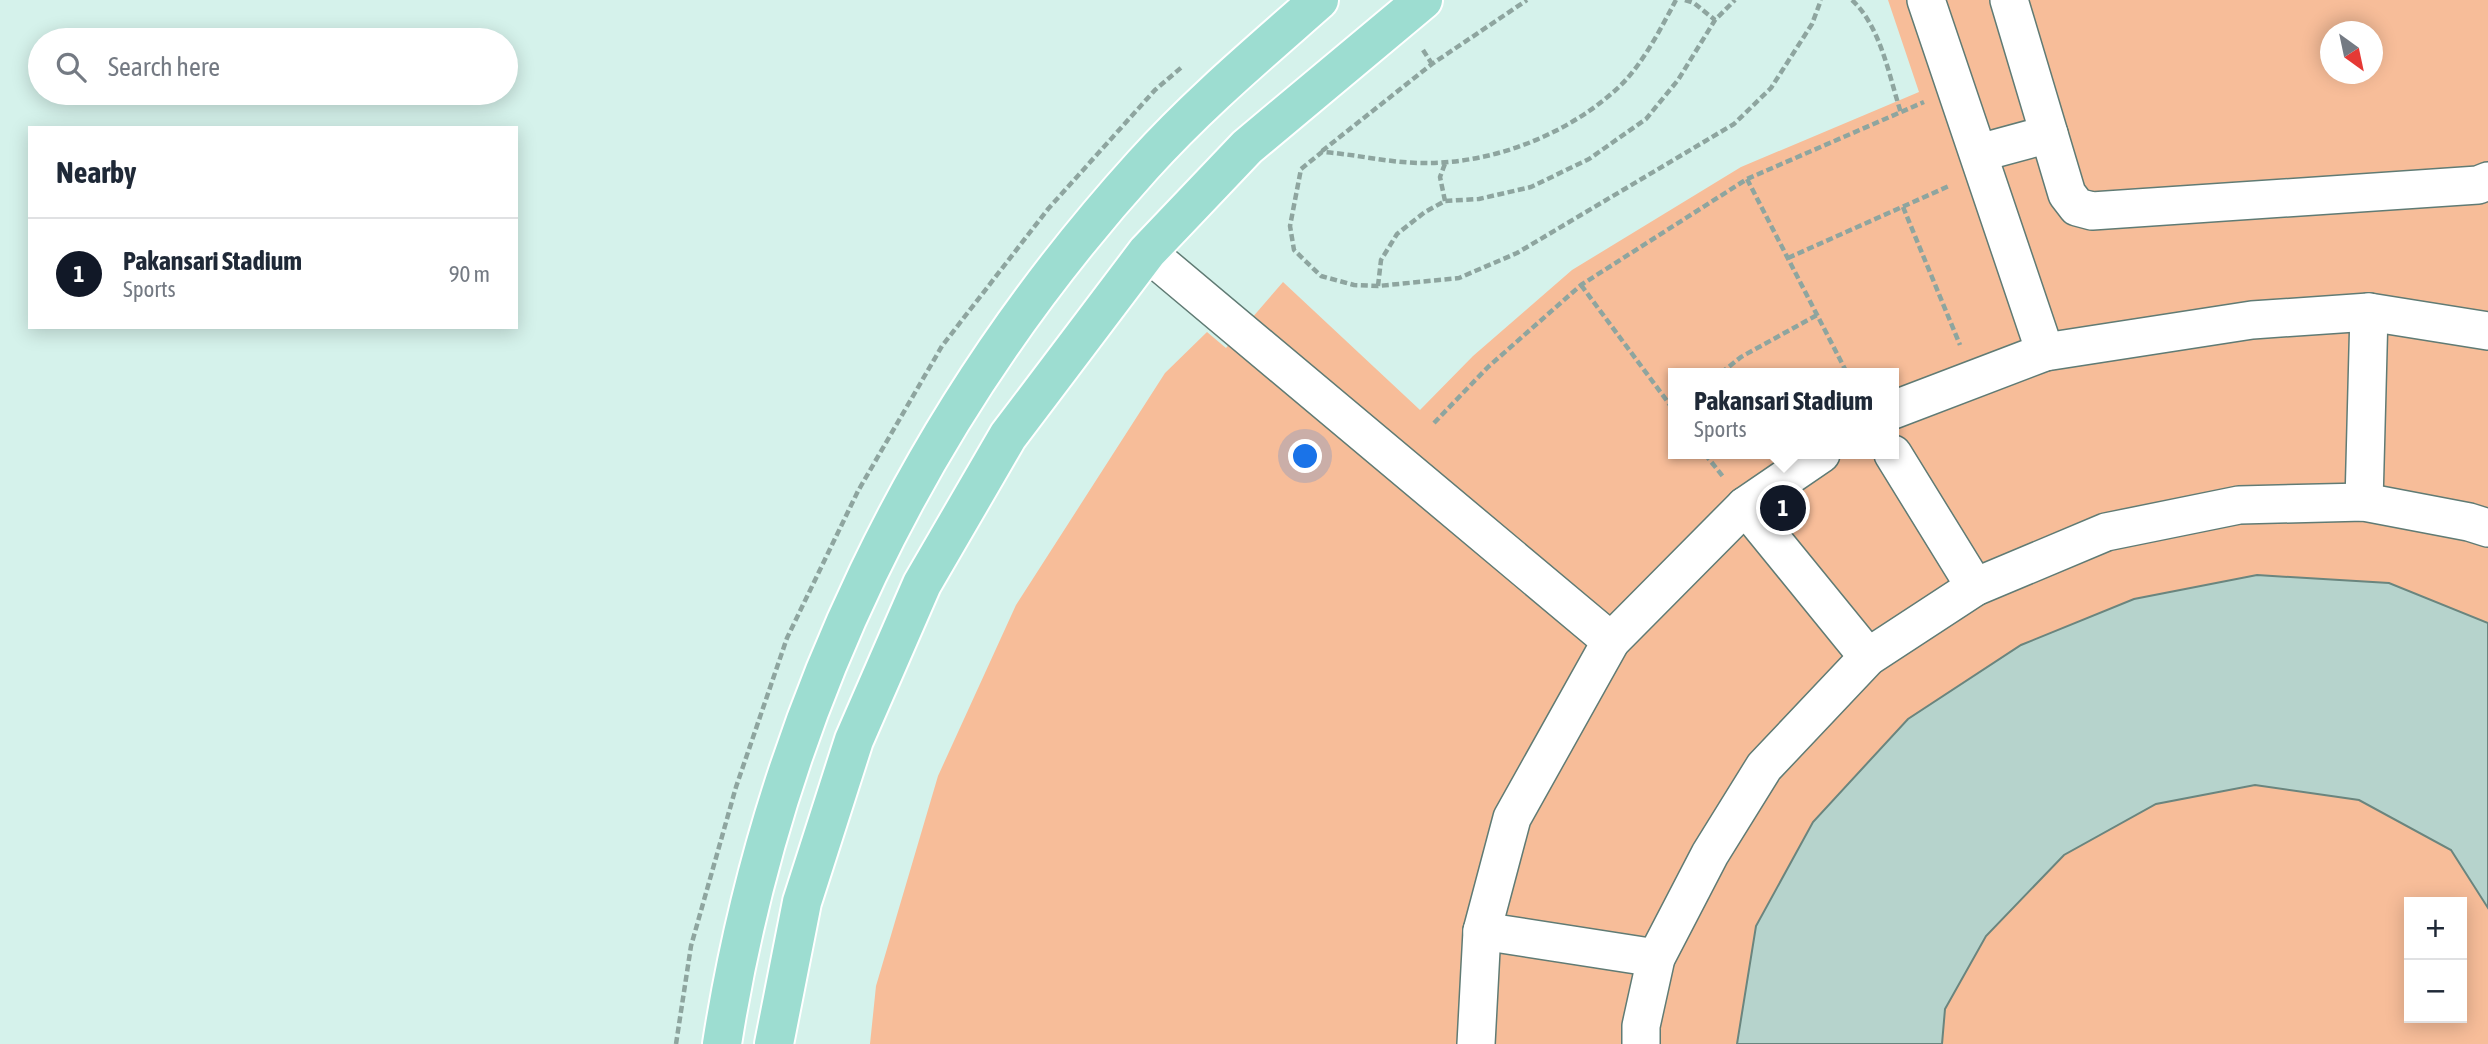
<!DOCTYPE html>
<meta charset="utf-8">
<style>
body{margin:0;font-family:"Asap Condensed",sans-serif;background:#f2f2f3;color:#1f2937}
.controls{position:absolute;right:21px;bottom:21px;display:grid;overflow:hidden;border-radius:0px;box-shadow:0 4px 18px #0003}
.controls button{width:63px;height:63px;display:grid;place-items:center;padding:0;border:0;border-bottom:2px solid #e0e1e3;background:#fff;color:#1f2937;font:35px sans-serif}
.compass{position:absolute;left:2320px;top:21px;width:63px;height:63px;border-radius:50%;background:#fff;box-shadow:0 4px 18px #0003;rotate:147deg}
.you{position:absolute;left:1306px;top:457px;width:24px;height:24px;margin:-18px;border:5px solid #fff;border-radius:50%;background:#1a73e8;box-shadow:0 0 0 10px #1a73e833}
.badge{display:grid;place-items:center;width:46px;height:46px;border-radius:50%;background:#111827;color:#fff;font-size:23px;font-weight:700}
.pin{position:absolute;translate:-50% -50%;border:4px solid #fff;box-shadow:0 2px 7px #0006}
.popup{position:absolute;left:1668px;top:368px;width:231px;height:91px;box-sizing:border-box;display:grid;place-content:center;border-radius:0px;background:#fff;filter:drop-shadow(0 2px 5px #0005);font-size:23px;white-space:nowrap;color:#747a83}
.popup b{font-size:26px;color:#1f2937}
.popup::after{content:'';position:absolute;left:50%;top:100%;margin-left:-14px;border:14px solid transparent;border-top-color:#fff}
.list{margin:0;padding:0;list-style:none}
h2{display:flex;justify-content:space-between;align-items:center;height:91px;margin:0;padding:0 28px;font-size:30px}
h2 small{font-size:23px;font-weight:400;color:#747a83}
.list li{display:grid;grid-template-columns:46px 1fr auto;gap:21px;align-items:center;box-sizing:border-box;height:112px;padding:0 28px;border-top:2px solid #e0e1e3}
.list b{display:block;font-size:26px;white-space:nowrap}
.list p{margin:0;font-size:23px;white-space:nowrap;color:#747a83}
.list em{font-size:23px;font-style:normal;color:#747a83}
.icon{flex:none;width:38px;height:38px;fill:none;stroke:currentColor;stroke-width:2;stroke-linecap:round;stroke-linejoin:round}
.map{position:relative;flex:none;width:2488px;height:1044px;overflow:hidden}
.search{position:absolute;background:#fff;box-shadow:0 4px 18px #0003;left:28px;top:28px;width:490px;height:77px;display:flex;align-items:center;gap:18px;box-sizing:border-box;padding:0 24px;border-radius:38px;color:#747a83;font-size:26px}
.panel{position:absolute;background:#fff;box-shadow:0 4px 18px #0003;left:28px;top:126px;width:490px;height:203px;border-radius:0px}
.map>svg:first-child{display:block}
.green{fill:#f7bd99;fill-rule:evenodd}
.building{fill:#b6d3cc;stroke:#6a857e;stroke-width:2}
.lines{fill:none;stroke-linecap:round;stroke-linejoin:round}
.minor-casing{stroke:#607b74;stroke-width:40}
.major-casing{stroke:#fff;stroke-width:42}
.path{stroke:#8ea59f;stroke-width:4.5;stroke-dasharray:7 3.5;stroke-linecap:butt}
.minor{stroke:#fff;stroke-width:37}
.major{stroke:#9dddd1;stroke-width:38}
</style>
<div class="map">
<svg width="2488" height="1044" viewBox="0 0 2488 1044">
<rect width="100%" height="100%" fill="#d5f2eb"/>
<path class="green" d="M1888,0h600v1044h-1618l6,-58 62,-210 78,-171 149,-232 42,-41 19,16 57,-66 137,128 53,-54 99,-86 169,-103 178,-75zM2330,32h42v42h-42zM1673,373h220v81h-220zM2409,902h53v116h-53z"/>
<path class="building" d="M2257,575l132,8 99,40v285l-37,-58 -92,-50 -104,-15 -99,19 -92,51 -78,81 -41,73 -3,35h-205l19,-118 57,-104 95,-103 113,-74 113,-46z"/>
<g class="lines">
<g class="minor-casing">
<g id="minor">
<path d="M1926,0l119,352"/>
<path d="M2009,0l58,194 10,13 15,4 386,-26 10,-4"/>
<path d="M1979,153l70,-19"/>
<path d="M1147,252l464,389"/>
<path d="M1893,410l152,-58 207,-32 117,-8 119,19"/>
<path d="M1893,454l82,133"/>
<path d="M2364,502l5,-190"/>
<path d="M1745,506l123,151"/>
<path d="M1482,931l174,27"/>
<path d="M1476,1044l6,-113 30,-113 99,-177 134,-135 76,-52"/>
<path d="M1641,1044v-18l15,-68 54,-104 54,-87 104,-110 107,-70 131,-55 133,-27 125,-3 105,20 19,6"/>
</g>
</g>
<g class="major-casing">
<g id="major">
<path d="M722,1044c52,-330 197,-632 421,-879 54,-60 116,-112 176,-165"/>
<path d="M774,1044l28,-142 52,-162 68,-156 86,-148 139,-184 100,-105 176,-147"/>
</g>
</g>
<g class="path">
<path d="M1676,0c-15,28 -32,62 -55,85 -51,49 -128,79 -198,78 -34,0 -68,-9 -101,-11l-21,17 -11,57 4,24 27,26 33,9 24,1 81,-8 58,-25 217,-129 37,-36 41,-64 9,-24"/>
<path d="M1685,0l9,3 21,17"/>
<path d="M1852,0c29,27 37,76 49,113"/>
<path d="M1423,50l9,14"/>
<path d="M1322,151l110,-87 95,-64"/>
<path d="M1747,179l100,194"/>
<path d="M1445,201l-5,-24 6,-16"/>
<path d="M1903,207l57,138"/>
<path d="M1788,258l161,-72"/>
<path d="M1581,285l92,124"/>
<path d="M1378,286l3,-26 16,-26 28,-22 20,-11 34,-2 52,-12 58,-28 57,-40 32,-39 37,-60 20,-20"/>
<path d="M1721,373l20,-16 76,-42"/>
<path d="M1434,423l54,-56 93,-82 166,-106 177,-77"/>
<path d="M1705,454l19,24"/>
<path d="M676,1044l15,-98 45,-159 51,-149 71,-147 84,-145 106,-137 107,-119 28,-24"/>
</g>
<use href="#minor" class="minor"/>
<use href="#major" class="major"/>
</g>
</svg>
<div class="controls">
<button>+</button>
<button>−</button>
</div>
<svg class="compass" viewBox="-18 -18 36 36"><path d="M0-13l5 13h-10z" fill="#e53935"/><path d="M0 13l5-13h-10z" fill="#747a83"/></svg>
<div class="you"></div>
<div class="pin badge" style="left:1783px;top:508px">1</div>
<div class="popup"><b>Pakansari Stadium</b>Sports</div>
<div class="search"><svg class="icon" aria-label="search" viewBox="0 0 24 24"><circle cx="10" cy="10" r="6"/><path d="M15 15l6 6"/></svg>Search here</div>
<section class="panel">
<h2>Nearby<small></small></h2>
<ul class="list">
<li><span class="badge">1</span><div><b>Pakansari Stadium</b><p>Sports</p></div><em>90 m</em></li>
</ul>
</section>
</div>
